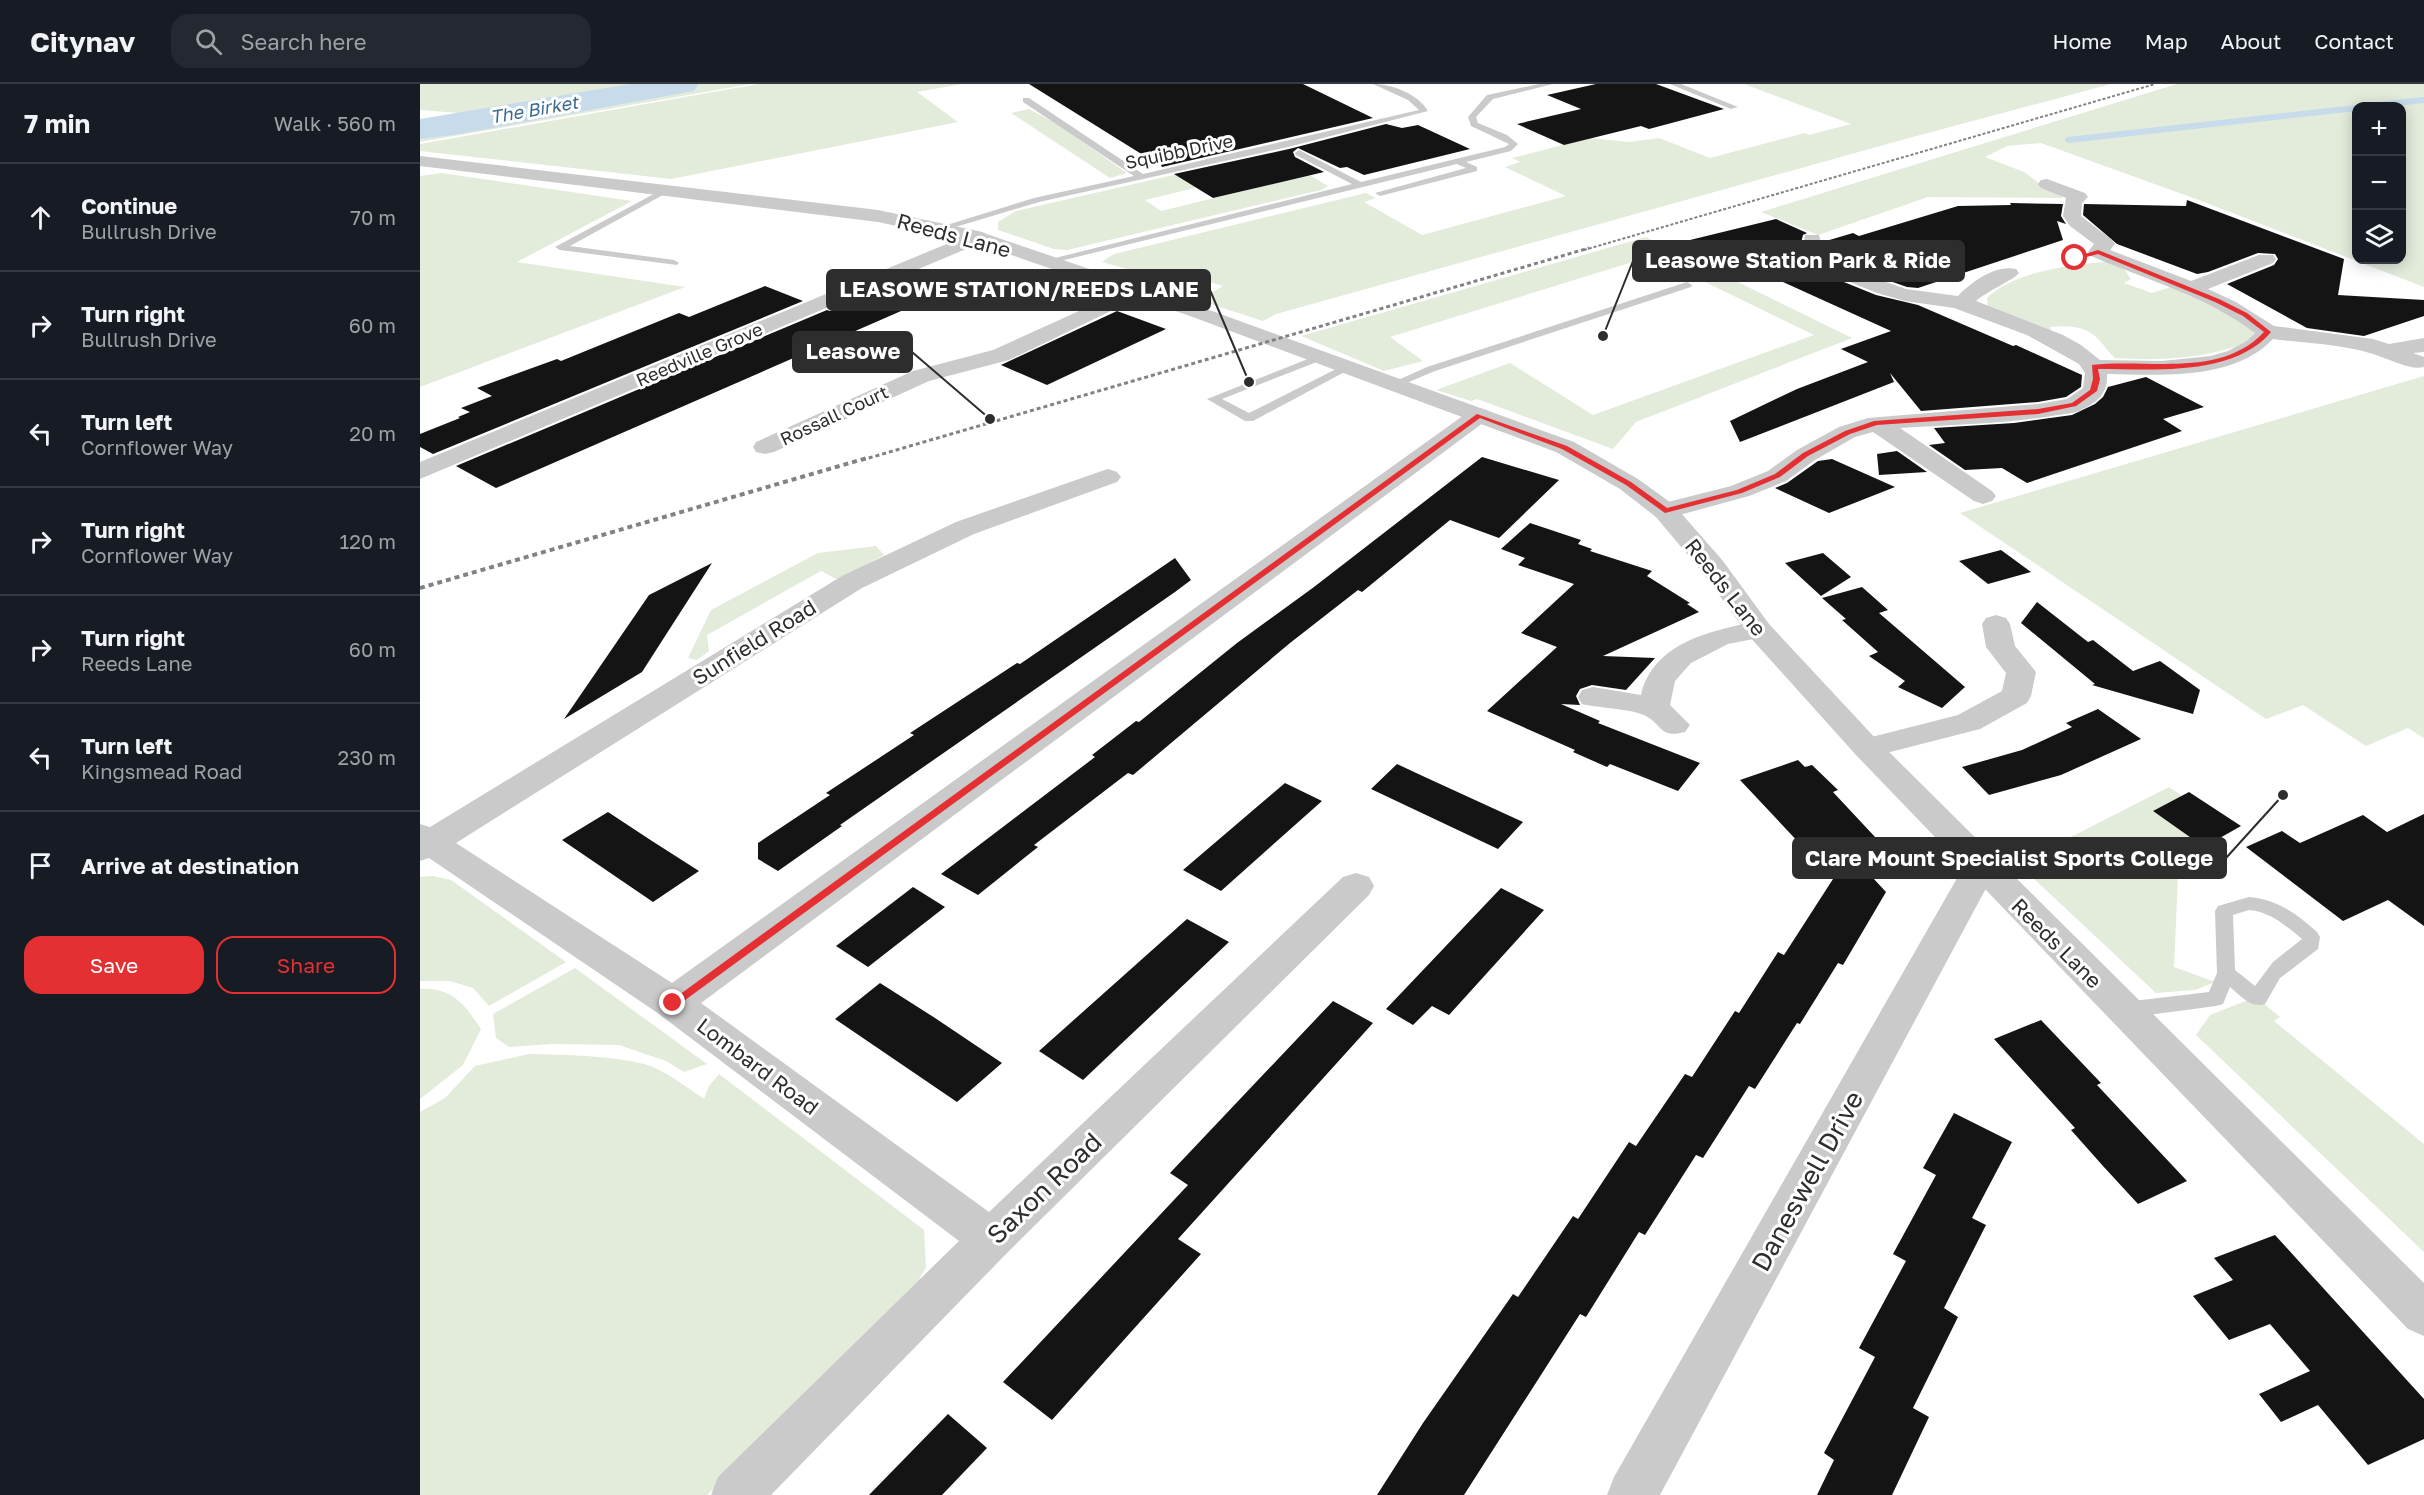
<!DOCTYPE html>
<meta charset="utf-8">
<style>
body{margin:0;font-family:"Golos Text",sans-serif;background:#242831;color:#f1f3f6}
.controls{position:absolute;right:18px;top:18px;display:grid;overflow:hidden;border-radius:12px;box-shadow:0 3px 15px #0003}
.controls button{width:54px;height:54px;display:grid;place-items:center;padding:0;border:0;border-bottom:2px solid #363941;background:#171b24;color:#f1f3f6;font:30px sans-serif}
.stop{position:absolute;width:18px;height:18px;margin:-14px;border:4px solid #e43033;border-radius:50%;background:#fff}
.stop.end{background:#e43033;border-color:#fff;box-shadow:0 2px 6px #0008}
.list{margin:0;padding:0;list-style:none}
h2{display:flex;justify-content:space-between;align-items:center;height:78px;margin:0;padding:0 24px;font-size:26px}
h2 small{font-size:20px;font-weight:400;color:#9ea1a6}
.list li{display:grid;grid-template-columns:39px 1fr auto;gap:18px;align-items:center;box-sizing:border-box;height:108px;padding:0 24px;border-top:2px solid #363941}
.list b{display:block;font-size:22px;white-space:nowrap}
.list p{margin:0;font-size:20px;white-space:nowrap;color:#9ea1a6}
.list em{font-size:20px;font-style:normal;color:#9ea1a6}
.actions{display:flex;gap:12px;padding:18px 24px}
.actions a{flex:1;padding:14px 0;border:2px solid #e43033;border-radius:18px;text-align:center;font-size:21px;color:#e43033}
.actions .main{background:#e43033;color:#fff}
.icon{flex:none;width:33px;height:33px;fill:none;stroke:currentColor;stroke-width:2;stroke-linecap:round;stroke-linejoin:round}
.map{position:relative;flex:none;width:2004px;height:1411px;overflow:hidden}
header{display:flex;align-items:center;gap:36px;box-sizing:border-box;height:84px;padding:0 30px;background:#171b24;border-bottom:2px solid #363941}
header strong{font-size:28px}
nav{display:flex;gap:33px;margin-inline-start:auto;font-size:21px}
.search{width:420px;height:54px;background:#242831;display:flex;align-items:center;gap:15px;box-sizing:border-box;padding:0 21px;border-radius:18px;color:#9ea1a6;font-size:22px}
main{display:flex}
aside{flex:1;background:#171b24}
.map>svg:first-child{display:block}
.green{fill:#e3ebdb;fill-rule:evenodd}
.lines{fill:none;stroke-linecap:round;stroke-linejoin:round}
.stream{stroke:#c7dbeb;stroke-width:6}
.river{fill:#c7dbeb;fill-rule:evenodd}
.building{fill:#141414}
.service{fill:#cacaca;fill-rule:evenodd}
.minor{fill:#cacaca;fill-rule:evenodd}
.tertiary{fill:#cacaca;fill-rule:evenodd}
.rail-far2{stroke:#828282;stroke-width:2;stroke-dasharray:3 2;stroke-linecap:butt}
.rail-far1{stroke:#828282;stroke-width:3;stroke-dasharray:4 3;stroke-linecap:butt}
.rail{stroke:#828282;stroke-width:4;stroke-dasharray:5 4;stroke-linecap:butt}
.route{fill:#e43033}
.labels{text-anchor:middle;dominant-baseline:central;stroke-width:6;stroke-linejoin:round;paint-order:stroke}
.far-water-label{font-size:18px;font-style:italic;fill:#3c6a8f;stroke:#fff}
.far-street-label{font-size:18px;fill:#2d2d2d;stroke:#fff}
.street-label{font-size:21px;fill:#2d2d2d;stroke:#fff}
.near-street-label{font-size:26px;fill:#2d2d2d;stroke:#fff}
.leader{fill:none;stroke:#2d2d2d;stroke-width:2}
.callout-dot{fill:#2d2d2d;stroke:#fff;stroke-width:2}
.callout{fill:#2d2d2d;stroke:#2d2d2d;stroke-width:2}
.callout-label{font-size:22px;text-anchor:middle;font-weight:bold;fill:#fff}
</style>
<header>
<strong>Citynav</strong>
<div class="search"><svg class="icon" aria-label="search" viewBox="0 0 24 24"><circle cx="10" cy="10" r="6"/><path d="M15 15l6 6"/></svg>Search here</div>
<nav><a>Home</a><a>Map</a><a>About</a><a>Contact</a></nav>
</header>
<main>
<aside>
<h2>7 min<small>Walk · 560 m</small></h2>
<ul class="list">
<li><svg class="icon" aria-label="ahead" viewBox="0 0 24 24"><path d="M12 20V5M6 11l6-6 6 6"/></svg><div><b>Continue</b><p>Bullrush Drive</p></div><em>70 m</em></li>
<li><svg class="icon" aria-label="right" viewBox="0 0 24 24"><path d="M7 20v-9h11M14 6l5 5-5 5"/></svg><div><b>Turn right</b><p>Bullrush Drive</p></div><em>60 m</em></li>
<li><svg class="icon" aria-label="left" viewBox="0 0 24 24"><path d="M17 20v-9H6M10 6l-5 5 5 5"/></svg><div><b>Turn left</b><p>Cornflower Way</p></div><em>20 m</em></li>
<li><svg class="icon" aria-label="right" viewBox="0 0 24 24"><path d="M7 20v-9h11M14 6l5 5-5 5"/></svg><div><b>Turn right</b><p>Cornflower Way</p></div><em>120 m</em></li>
<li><svg class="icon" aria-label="right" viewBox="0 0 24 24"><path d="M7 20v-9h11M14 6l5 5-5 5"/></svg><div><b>Turn right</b><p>Reeds Lane</p></div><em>60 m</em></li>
<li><svg class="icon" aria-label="left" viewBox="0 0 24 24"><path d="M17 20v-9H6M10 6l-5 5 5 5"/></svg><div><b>Turn left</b><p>Kingsmead Road</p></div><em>230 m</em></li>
<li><svg class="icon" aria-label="arrive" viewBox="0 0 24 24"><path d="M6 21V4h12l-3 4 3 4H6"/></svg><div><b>Arrive at destination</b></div></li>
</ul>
<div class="actions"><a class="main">Save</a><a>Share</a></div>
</aside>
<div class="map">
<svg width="2004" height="1411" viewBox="0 0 2004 1411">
<rect width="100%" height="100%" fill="#fff"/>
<g class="green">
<path d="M0,0h331l-331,58v-11l77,-13 1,-2 -78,-6z"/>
<path d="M338,0h204l-45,8 41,30 -287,57 -251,-28v-7z"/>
<path d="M1324,0h367l-213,57 -622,173 -13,7 -77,-25 12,-6 11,4 14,-8 -24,-7 -22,12 -42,-20 -33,-9 12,-8 252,-61 10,5 -12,4 58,33 144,-39 -61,-29 15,-5 -8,-4 78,-20 39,4 30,-4 51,20 95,-25 4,2 42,-11z"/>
<path d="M1757,0h247v203l-228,-88 -155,-56 -34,3 -22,11 39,15 16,12 16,8 7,6 -135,-1 -110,38 -57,-23zM1936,22h46v154h-46z"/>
<path d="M609,25l28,15 70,49 -17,5 -99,-65z"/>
<path d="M867,65l6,4 -15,3 50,30 -7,4 -254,60 -13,-1 -56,-19v-8l18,-11zM846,87l18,10 -123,30 -16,-11z"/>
<path d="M21,89l191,28 -115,61 168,25 -265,100v-211z"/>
<path d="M1226,153l206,101 -216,84 -23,27 -136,-50 -6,2 -35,-11 74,-27 83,52 221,-80 -162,-79 -262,81 33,24 -39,10 -83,-35z"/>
<path d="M1687,178l15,4 9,13 -7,4 28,10 19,-6 79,37 4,9 -5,9c-44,17 -88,19 -134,16 -7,-6 -12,-15 -19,-21 -10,-11 -32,-12 -46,-10l2,6 -64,-25 -1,-10c26,-26 85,-34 120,-36z"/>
<path d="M2004,292v362l-16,-10 -42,18 -63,-41 -37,14 -306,-206z"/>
<path d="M456,462l8,9 -46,25 -17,-9 -114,64 2,16 -12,9 -9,-2 23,-48 107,-57z"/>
<path d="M1749,703l13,9 -29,15 51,36 -2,12 -24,17 -4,91 41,15 -20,8 -39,3 -138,-129z"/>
<path d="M13,792l18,4 115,82 -77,44 -16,-18 -23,-7h-30v-104z"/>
<path d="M155,884l132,96 -23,8 -18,-11 -47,-16 -67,-1 -43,3 -13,-9 -3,-24z"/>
<path d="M0,905c32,-2 45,16 61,40l-18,36 -43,34z"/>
<path d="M1836,913l24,20 -6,4 150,123v108l-228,-217 14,-20z"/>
<path d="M109,970c38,1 77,1 115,10 21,6 42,23 60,35l5,-13 10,-12 205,156 2,37 -17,31 -202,197h-287v-383l25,-14 30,-32z"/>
</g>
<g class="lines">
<g class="stream">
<path d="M1948,22l56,-6"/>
<path d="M1648,56l288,-32"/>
</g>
<path class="river" d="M210,0h69l-5,7 -11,2 -229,42 -34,4v-20z"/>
</g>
<g class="building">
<path d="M609,0h274l70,34 -211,49 -9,-16 -10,4z"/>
<path d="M1176,0h60l68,25 -75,20 -8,-3 -77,19 -47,-21 64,-15 -34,-14z"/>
<path d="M966,40l16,4 16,-3 52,24 -106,26 -17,-8 -7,1 -42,-20 -5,4 2,5 29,15 -111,26 -39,-24 115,-25z"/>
<path d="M1767,116l157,59 -6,36 86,5v16l-60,20 -57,-8 -80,-44 47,-19 4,-6 -3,-5 -17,-1 -50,19 -11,2 -80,-30 -34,-29 1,-11 102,2z"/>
<path d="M1590,119l53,1 -2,12 5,8 -9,-3 6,19 -145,48 -11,-1 -43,-15 -36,-20 -5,-12 3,1 27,-8 6,3 99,-30 53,-1z"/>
<path d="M1356,135l31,14 -4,2 -2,8 -30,3 -3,5 3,5 36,3 27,19 42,17 42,10 95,41 3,-1 66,30 -1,12 -15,10 -28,5 -117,9 -31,-38 4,9 -154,60 -10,-21 67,-32 71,-27 -27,-13 50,-18 -201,-91z"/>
<path d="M479,200l9,24 -412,180 -40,-22 371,-156 3,1z"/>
<path d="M345,202l38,15 -370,153 -13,-7v-13l40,-16 -2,-1 12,-5 -9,-4 31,-12 -15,-8 80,-29 4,2 118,-48 10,4z"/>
<path d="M697,227l49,18 -119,56 -46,-20z"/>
<path d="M1726,293l58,30 -41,12 19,12 -155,52 -25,-15 -37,2 -36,-25 16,-2 -11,-15 80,-5 58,-8 23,-11 8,-7 5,-10z"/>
<path d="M1477,367l30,21 -48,3 -2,-21z"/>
<path d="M1062,373l77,23 -60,58 -49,-18 -88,72 -4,-2 -68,53 -157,132 -5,-2 -94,72 4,2 -60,48 -37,-21 154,-117 -3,-2 44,-34 3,1 98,-79 77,-56z"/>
<path d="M1412,375l63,28 -66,26 -54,-25 12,-5 31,-22z"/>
<path d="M1110,439l51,17 -3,4 14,5 -2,2 62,20 -5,5 43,27 -3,1 12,8 -96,44 52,2 -29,32 -34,-5 -12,4 -4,7 4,9 -19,-1 39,17 -2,2 102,40 -22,28 -68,-27 -3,3 -34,-15 2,-2 -88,-39 70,-64 -36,-14 53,-49 -56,-19 7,-7 -24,-9z"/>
<path d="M1581,466l30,22 -43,12 -29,-23z"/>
<path d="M1403,469l28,24 -30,19 -36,-33z"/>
<path d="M755,474l16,22 -16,12 -335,233 2,1 -64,45 -20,-12v-16l72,-48 -4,-2 88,-58 -4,-2 107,-70 3,1z"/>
<path d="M292,479l-70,109 -78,47 85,-124z"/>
<path d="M1442,503l26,23 -9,3 86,74 -23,21 -44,-21 7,-6 -36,-25 9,-4 -36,-32 4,-1 -24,-21z"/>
<path d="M1617,518l51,40 5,-2 40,31 27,-10 40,29 -7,24 -101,-29 3,-1 -74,-61z"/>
<path d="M1678,625l43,30 -80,36 -72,20 -27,-28 60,-17 50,-23 -6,-4z"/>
<path d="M1378,676l7,7 7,-2 26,25 -5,2 71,76 -31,10 13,14 -43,73 -5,-2 -38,61 -3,-1 -42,66 -6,-3 -46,72 -7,-3 -51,80 -6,-3 -53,85 -6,-3 -116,181h-87l46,-72 90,-129 5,3 55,-81 5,3 51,-77 7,4 49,-72 7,3 43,-66 4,2 39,-61 6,3 49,-76 -93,-99z"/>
<path d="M977,680l30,14 96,44 -25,27 -127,-60z"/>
<path d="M865,699l37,18 -101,90 -38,-21z"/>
<path d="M1769,708l52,34 -37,21 -51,-36z"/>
<path d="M188,728l44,29 47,30 -46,31 -91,-62z"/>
<path d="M2004,730v112l-36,-26 -45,21 -97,-74 36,-16 18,12 63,-28 24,17z"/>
<path d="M493,803l32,20 -77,60 -32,-21z"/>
<path d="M1081,804l43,22 -95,105 -17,-9 -19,19 -27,-16z"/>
<path d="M767,835l42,23 -146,138 -44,-29z"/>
<path d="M460,899l55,35 67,45 -45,39 -122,-83z"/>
<path d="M913,917l40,22 -195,216 23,15 -149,166 -49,-38 185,-197 -18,-12z"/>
<path d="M1621,936l60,63 -4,2 90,96 -49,23 -35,-38 -32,-36 4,-2 -81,-89z"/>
<path d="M1534,1029l58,29 -40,76 14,7 -42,83 14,9 -45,91 16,9 -37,78h-75l17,-35 -10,-7 51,-96 -16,-9 47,-87 -13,-7 43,-79 -13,-7z"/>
<path d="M1855,1151l149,164v40l-56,26 -50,-60 -37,17 -22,-28 51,-23 -40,-47 -41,16 -36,-44 40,-16 -19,-22z"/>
<path d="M528,1330l39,34 -45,47h-73z"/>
</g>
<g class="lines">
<g class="service">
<path d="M953,0c19,0 45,10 55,27l-140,36 -249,55 -97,29 -5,-3 97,-30 100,-22 -111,-74v-4h6l114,76 276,-64 -11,-10z"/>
<path d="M1119,0h14l-60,15 -17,18 2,6 29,12 11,9 -7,7 -45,11 11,5v4l-97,25 -5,-3 91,-25 -9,-4 -409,100 -5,-3 309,-77 -56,-29 -1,-2 4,-3 62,32 144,-35 4,-3 -38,-18 -3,-9 19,-22z"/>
<path d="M1250,0h11l57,23 -7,2z"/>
<path d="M245,104l7,2 -102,56 104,14 5,3 -2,2 -117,-15 -5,-3z"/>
<path d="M1267,198l5,3 -1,2 -256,84 -38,16h-8l-2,-2 40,-18z"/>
<path d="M898,271l4,1v4l-100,39 27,14 93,-47h8l2,2 -99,53h-8l-38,-22z"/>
<path d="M1829,813c28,2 48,17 68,35l3,5 -2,12 -38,29 -15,26c-14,5 -25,-9 -35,-17l-7,17 -7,2 -91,12 -7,-3 -3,-5 3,-5 7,-3 84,-10 8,-19 -2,-62 3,-5zM1829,826c22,2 37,16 53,29l-29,23 -18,24 -20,-16 -2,-55z"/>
</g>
<g class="minor">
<path d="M1627,95l38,14 3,4 -6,6 -1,13 31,24 3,4 -5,6 81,31 68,-26h14l3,4 -3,4 -65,26 28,13 38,24 99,13 16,5 35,-6v14l-11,1 11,4v10c-14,3 -27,-5 -40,-9 -34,-14 -75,-14 -111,-19 -40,42 -113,36 -166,35 1,18 -8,27 -24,35 -9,5 -21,5 -31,7 -50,8 -102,9 -152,12l92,63 4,5 -4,5 -9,3 -9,-3 -101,-69 -18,5 -40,23 -29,21 -37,15 -84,23 -9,-2 -4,-6 4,-6 75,-19 37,-15 29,-21 42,-23 29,-9 170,-14 29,-5 16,-11 2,-15 -6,-9 -52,-29 -73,-27 -49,-7 -28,-8 -42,-17 -27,-19 -35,-2 -3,-4 3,-4 30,-2 2,-10h14l4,15 4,4 36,20 43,15 52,7c13,-14 38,-32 58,-27l3,4c-5,7 -32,18 -43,28l87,34 18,10 19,15 62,1 49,-5 17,-5 19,-10 8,-8c-49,-37 -108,-53 -164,-77l-3,-4 6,-8 -24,-18 -7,-10 3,-18 -25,-10 -3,-4 3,-4z"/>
<path d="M558,147l7,2 3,4 -3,4 -565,238v-17z"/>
<path d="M717,201l7,2 3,4 -3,4 -135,65 -80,21 -155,71 -9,2 -9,-2 -3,-5 3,-5 157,-71 80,-21z"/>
<path d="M1059,324l8,2 4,5 -4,5 -786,583 288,209 354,-335 13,-4 13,4 5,9 -5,9 -362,358 -236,242h-60l7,-18 241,-236 -300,-227 -230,-156 -9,3v-37l10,3 412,-251 114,-54 143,-50 9,-3 9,3 4,5 -4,5 -143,52 -112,54 -406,255 216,140 799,-573z"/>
<path d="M1576,531l10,3 4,6 5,22 21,26 -5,24 -4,7 -47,26 -113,29 -11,-3 -5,-7 5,-7 102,-26 44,-24 4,-18 -20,-26 -4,-23 4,-6z"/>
<path d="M1339,537l10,3 4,6 -4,6 -41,8 -37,19 -16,18 -5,24 20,20 -5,7c-26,7 -22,-8 -41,-17 -14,-6 -45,-7 -62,-11l-4,-7 4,-7 11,-3 48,8c12,-53 72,-65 118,-74z"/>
<path d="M1561,770l12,3 5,9 -338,629h-53l7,-18 350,-611 5,-9z"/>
</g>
<path class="tertiary" d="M0,72l458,54 100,21 226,77 370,134 64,37 36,26 49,56 46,63 109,117 546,542v53l-16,-7 -552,-574 -107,-119 -46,-63 -47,-56 -36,-28 -64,-37 -366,-136 -217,-74 -95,-20 -458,-56z"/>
<path class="rail-far2" d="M1164,166l571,-166"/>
<path class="rail-far1" d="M442,376l727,-212"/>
<path class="rail" d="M0,504l447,-130"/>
</g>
<path class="route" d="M1678,166l121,49 28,14 24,19c-38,45 -119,37 -173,37l2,10 -3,12 -21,15 -38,8 -161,11 -27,9 -42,22 -28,21 -38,16 -77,20 -39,-28 -64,-36 -82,-31 -803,588h-8l-1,-3 809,-589 90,32 64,36 36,26 70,-18 38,-16 28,-21 42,-22 29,-10 164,-12 34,-6 18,-13 3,-11 -1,-14c56,-7 128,14 172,-33l-21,-16 -28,-14 -117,-48 -23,6 -3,-2z"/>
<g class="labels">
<g class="far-water-label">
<text transform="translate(114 25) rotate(-10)">The Birket</text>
</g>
<g class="far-street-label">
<text transform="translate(759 67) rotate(-12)">Squibb Drive</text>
<text transform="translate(279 270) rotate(-23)">Reedville Grove</text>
<text transform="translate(414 331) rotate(-25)">Rossall Court</text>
</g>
<g class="street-label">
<text transform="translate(534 151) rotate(15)">Reeds Lane</text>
<text transform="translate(1306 503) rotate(52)">Reeds Lane</text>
<text transform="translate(334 558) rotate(-32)">Sunfield Road</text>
<text transform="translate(1637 859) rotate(45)">Reeds Lane</text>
<text transform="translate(338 982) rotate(37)">Lombard Road</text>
</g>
<g class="near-street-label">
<text transform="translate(1387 1097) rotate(-61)">Daneswell Drive</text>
<text transform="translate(624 1104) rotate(-44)">Saxon Road</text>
</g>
</g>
<path class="leader" d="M1183 252L1213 177M829 298L790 206M570 335L492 268M1863 711L1806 774"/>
<g class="callout-dot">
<circle cx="1183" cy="252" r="6"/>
<circle cx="829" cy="298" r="6"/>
<circle cx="570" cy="335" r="6"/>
<circle cx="1863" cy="711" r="6"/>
</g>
<g class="callout">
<rect x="1213" y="157" width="331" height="40" rx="6"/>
<rect x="407" y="186" width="383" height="40" rx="6"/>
<rect x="373" y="248" width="119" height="40" rx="6"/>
<rect x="1373" y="754" width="433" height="40" rx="6"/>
</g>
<g class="callout-label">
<text x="1378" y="184">Leasowe Station Park &amp; Ride</text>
<text x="599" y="213">LEASOWE STATION/REEDS LANE</text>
<text x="433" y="275">Leasowe</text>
<text x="1589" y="782">Clare Mount Specialist Sports College</text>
</g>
</svg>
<div class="controls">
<button>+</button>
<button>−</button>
<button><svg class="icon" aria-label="layers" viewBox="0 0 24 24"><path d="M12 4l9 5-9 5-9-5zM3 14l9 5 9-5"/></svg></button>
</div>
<div class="stop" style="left:1655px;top:174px"></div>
<div class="stop end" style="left:253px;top:919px"></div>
</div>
</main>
